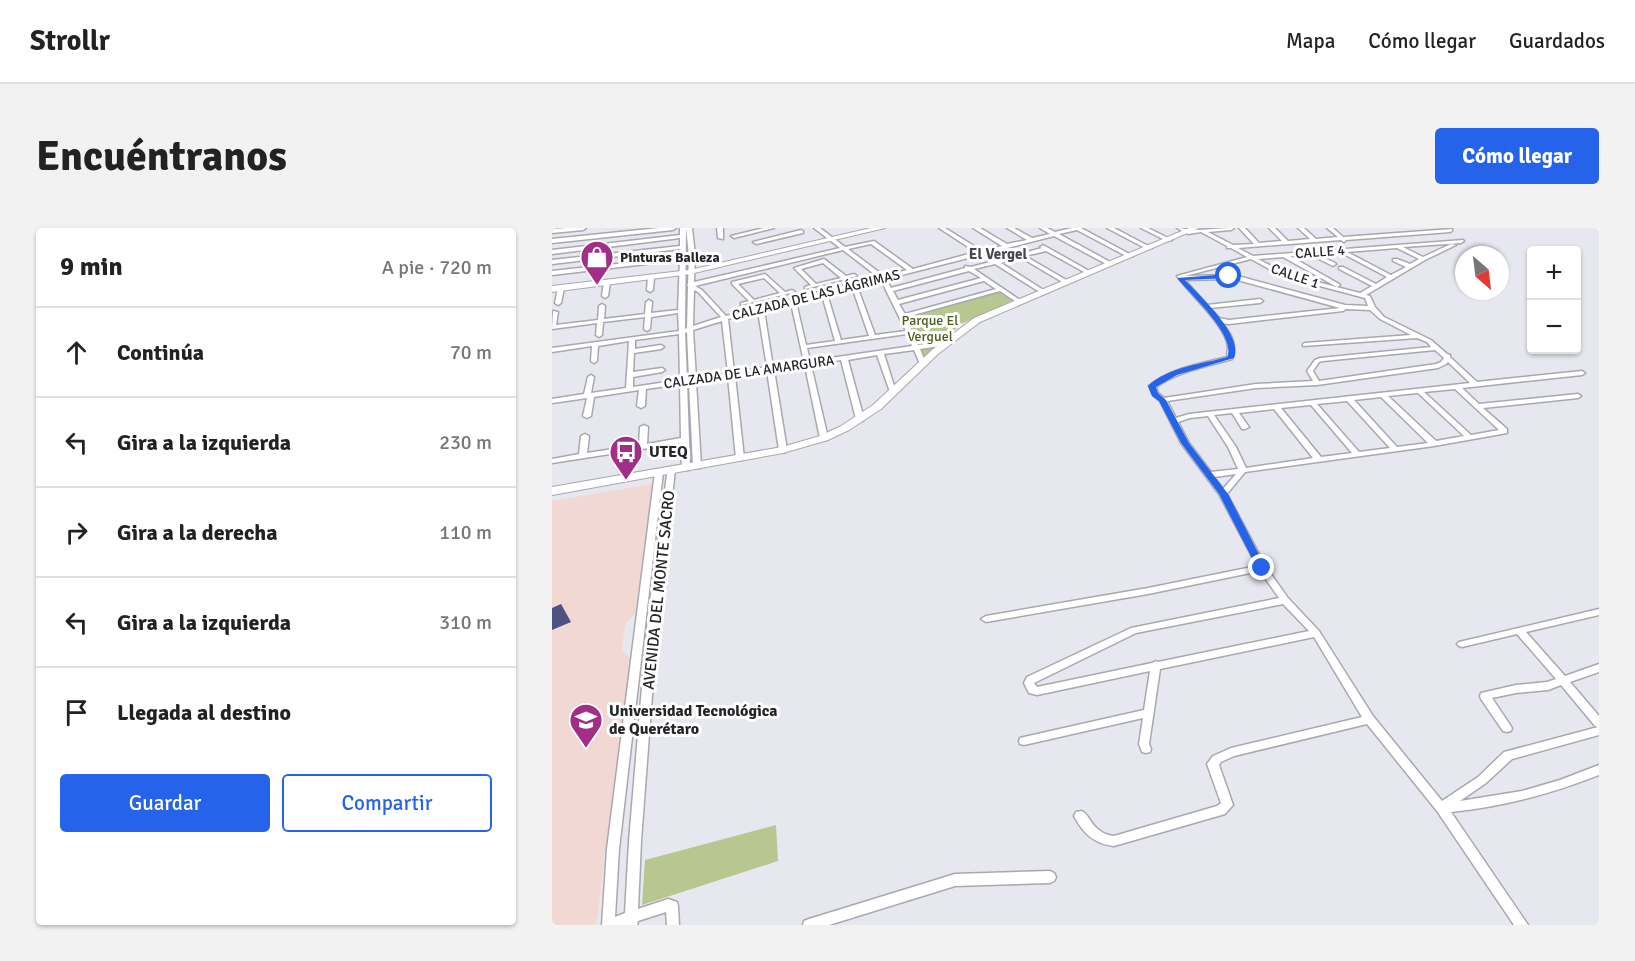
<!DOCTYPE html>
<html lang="es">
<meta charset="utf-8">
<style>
body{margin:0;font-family:Signika,sans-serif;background:#f2f2f2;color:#222}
.controls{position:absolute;right:18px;top:18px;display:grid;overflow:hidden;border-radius:6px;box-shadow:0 2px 4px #0004}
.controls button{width:54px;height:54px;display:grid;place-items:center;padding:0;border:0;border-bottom:2px solid #e0e0e0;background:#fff;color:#222;font:30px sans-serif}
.compass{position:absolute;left:903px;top:18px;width:54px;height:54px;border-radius:50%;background:#fff;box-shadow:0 2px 4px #0004;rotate:152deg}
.stop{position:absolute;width:18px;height:18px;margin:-14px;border:4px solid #2563eb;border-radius:50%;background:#fff}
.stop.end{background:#2563eb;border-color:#fff;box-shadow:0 2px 6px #0008}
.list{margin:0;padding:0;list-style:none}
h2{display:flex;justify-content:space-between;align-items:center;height:78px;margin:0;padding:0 24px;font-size:26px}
h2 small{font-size:20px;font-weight:400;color:#767676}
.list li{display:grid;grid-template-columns:39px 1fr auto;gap:18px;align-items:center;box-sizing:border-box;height:90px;padding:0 24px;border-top:2px solid #e0e0e0}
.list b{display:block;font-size:22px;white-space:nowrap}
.list em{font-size:20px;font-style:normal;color:#767676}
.actions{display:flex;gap:12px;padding:18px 24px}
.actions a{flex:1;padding:14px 0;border:2px solid #2563eb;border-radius:6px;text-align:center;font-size:21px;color:#2563eb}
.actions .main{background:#2563eb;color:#fff}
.icon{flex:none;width:33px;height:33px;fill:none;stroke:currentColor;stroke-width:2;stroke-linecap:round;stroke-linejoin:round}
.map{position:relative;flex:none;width:1047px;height:697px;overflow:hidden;border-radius:6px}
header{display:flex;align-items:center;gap:36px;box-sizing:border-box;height:84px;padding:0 30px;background:#fff;border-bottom:2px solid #e0e0e0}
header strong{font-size:28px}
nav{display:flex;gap:33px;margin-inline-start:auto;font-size:21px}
.intro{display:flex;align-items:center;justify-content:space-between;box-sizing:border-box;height:144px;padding:0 36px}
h1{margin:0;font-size:42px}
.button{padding:15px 27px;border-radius:6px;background:#2563eb;color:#fff;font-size:21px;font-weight:700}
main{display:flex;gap:36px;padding:0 36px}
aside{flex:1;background:#fff;border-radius:6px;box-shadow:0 2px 4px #0004}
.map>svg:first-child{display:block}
.education{fill:#f2d8d2}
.green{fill:#b8c690}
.building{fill:#4e5181}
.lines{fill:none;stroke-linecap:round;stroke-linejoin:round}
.street-casing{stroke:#a8a8af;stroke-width:3}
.secondary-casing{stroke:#a8a8af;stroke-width:2}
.street{fill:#fff;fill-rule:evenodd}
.secondary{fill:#fff;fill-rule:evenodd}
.route{fill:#2563eb}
.labels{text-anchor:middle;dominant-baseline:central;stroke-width:6;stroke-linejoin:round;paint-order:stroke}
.far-street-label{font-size:14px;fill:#242527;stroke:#fff}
.far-poi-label{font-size:14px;font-weight:bold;fill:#242527;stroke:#fff;text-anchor:start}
.far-park-label{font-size:14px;fill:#4e5a1b;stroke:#fff}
.far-neighbourhood-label{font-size:15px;font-weight:bold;fill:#47484e;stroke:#fff}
.poi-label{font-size:16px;font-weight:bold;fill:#242527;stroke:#fff;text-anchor:start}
.street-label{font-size:16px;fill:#242527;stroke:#fff}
</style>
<header>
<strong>Strollr</strong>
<nav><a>Mapa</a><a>Cómo llegar</a><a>Guardados</a></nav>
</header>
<div class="intro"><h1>Encuéntranos</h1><a class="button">Cómo llegar</a></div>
<main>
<aside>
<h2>9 min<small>A pie · 720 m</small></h2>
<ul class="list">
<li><svg class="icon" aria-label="ahead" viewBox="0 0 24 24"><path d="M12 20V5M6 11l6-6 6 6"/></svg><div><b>Continúa</b></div><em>70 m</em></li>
<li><svg class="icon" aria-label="left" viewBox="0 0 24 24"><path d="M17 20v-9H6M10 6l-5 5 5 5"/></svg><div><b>Gira a la izquierda</b></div><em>230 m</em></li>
<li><svg class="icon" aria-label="right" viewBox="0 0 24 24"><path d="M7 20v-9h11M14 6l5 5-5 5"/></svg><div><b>Gira a la derecha</b></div><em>110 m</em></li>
<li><svg class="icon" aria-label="left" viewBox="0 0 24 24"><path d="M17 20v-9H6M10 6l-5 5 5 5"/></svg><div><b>Gira a la izquierda</b></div><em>310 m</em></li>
<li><svg class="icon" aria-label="arrive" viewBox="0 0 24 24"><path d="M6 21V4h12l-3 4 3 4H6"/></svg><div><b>Llegada al destino</b></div></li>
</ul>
<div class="actions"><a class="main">Guardar</a><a>Compartir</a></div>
</aside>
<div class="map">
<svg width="1047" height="697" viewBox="0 0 1047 697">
<rect width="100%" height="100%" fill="#e7e8ef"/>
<path class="education" d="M100,256l-16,128 -10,11 -3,17 -1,10 8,8 -21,183 -4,9 -7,65 -3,10h-43v-424z"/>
<g class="green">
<path d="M448,63l14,9 -53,24 -38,35 -17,-42z"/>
<path d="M224,597l2,36 -136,44 3,-45z"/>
</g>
<path class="building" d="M9,376l10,18 -19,8v-22z"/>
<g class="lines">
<g class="street-casing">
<g id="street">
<path d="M15,0h19l-3,2 -31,3v-4z"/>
<path d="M107,0h17l-3,2 -121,13v-4z"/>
<path d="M128,0h6l-1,101 2,-1 1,-42 -1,-1 1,-1 1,-29 -3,-27h6l3,27 -1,27 146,-34 -26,-20h6l25,19 29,-6 39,28 63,-17 -37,-24h6l37,23 20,-5 -29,-18h7l27,16 20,-4 -20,-12h7l18,10 18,-4 -10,-6h7l8,4 17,-4h9l52,28 -5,1 -51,-27 -18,4 53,29v2h-4l-54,-29 -168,43 5,9 74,-20v-2l6,1 71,-19 -2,-1 3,-2 48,27 -5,1 -40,-22 -21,5 43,25v2h-4l-44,-26 -19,6 44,28 1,1 -3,2 -48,-30 -21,5 49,33 -5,1 -18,-12 -94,26 12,28 29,-4 3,2 -3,2 -27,4 6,15 -3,2 -3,-2 -6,-14 -30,4 12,38 -1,1h-4l-1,-1 -13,-37 -29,5 16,59 -1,2h-3l-4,-2 -15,-59 -30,5 17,73 -1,2h-3l-4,-2 -15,-72 -31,4 13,80 -1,2h-6l-1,-2 -12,-79 -32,5 9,82 -1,2h-6l-1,-2 -8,-81 -32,5 5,84 -1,2h-3l-4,-2 -4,-83h-2l3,85 -1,2h-3l-4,-2 -1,-25 -129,20v-4l27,-5 2,-18 4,-2 4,2 -2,17 52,-8 1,-18 4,-2 4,2 -1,17 34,-6 -1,-54 -34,5 -1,17 -4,2 -4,-2 2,-16 -45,7 -3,19 -4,2 -4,-2 4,-18 -35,5v-4l32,-5 4,-17 3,-2 3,2 -3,16 35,-5 3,-47 -31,5 -1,15 -3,2 -3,-2 1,-15 -40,6v-4l127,-17 -1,-18 -27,4 -1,12 -3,2 -3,-2 1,-12 -42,5 -1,13 -3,2 -3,-2 1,-12 -45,6 1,-18 5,1 -2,13 42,-5 1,-14 3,-2 3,2 -1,13 41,-5 1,-12 3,-2 3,2 -1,11 27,-3 2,-50 -128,15v-4l128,-14v-8l-128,15v-4l128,-14v-8l-128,16v-4l128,-15zM319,16l36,26 -23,6 -36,-27zM291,22l35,27 -152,39 -24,-26 -7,-4zM417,43l12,7 -83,22 -5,-9zM329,52l25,51 -31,4 -18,-49zM432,53l12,8 -91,25 -6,-10zM300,59l17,49 -28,4 -14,-46zM142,62l4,2 23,25 -28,9zM270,67l13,46 -29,4 -10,-43zM239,75l13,59 -31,5 -9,-57zM206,83l9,56 -33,5 -6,-53zM170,93l6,52 -32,5 -3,-48zM135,104l2,47h-2l-2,-46zM127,106l1,46 -47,7v-10l29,-5 3,-2 -3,-2 -29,4 1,-19 27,-4 3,-2 -3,-2 -26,4v-9zM355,106l5,12 -102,15 -3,-13z"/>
<path d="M165,0h6v11l-5,-1z"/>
<path d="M212,0h10l-40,10 -3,-2z"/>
<path d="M555,0h7l38,20 -5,1z"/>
<path d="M589,0h7l24,12 -5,1z"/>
<path d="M625,0c6,0 10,2 15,2 14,0 28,-2 42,-2l-3,2 -23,2 25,13 21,-1 -15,-16h6l14,15 23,-2 -13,-13h6l13,13 22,-2 -12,-11h6l12,11 22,-2 -11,-9h6l10,9 109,-8v2l-2,1 -104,8 -2,2 -3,-2 -103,8 15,8 210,-16 1,1 -3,2 -58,4 20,10 28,-13 5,1 -31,15 -59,35 4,1 5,11 9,10 47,23 16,14 3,1v2l27,25 105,-11 3,2 -3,2 -120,13 17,16 99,-10 3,2 -3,2 -95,10 24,21v4l-73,13 -189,26 -18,22 39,73 22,31 31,33 54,85 69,85 36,-24 26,-25 94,-25 -3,-1 -34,-41 -13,5 -32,3 -24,5 20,30 -1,3 -4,1 -4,-1 -22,-32 -1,-3 1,-3 35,-8 31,-3 9,-3 -39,-45 -55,13 -3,-1 -2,-2 2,-2 140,-33v6l-73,17 39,44 34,-12v8l-29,10 29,34v19l-87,24 -26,24 -26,18 62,-10 38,-11 39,-15v10c-48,19 -97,32 -148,37l77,113h-14l-77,-114 -70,-87 -133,32 -13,6 -2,3 14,40 -8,9 -111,32c-20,-2 -31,-13 -40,-30l2,-4c2,0 3,-1 5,-1 9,2 10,22 33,25l103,-30 4,-3 -14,-39 6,-8 18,-8 131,-31 -48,-80 -154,32 -11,75 2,5 -1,3 -4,1 -4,-1 -3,-8 4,-26 -119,27 -4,-1 -1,-3 1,-3 4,-1 120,-27 6,-39 -113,24 -8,-2 -5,-10 3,-6 104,-49 148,-30 -19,-27 -112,23 -162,28 -5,-3 5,-3 162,-28 109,-22 -38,-72 -38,-51 -21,-42 -7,-6 -4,-9c21,-18 52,-22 78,-29 0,-2 1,-8 1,-10 -2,-22 -38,-52 -51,-71l70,-19 -16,-9h-4v-2l-26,-14 -13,2zM845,20l22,11 -9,5 -13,-5h-4v2l13,6 -15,8 -44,-23zM788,24l47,25 -11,7 -33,-17h-4v2l33,17 -12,7 -74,-19 -28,-15 25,-2 54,30 3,-2 -1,-1 -49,-28 21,-1 22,11 3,-2 -1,-1 -19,-9zM699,31l31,17 83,22 3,8 -23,-1 -111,-30 -49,1zM682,51l106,29 -111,12 -10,-2 -9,-10 50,-5 3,-2 -3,-2 -53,6 -22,-25zM794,81l24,1 10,9 31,16 -106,8 -2,1v2l114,-8 10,4 4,5 -111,11 -5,2 -8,11 6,10 -57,3 -92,14 -6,-5 -2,-6c23,-16 50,-20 76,-28 5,-15 0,-24 -10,-36l7,1 114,-13zM883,122l9,8 -3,4 -5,2 -117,17 -6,-10 6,-9 4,-1zM896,134l22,21 -281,31 -13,4 -9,-17 89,-13 61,-3 121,-17 8,-4zM903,161l44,41 -28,5 -47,-43zM865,165h1l46,43 -28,5 -48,-45zM829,169l47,46 -31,4 -43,-47zM795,173l43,47 -31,4 -42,-48zM758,177h1l41,48 -31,4 -40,-49zM722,181l39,49 -67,10 -10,-21 -22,-32 18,-2 10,16h3l4,-2 -10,-14zM656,188l20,31 10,22 -27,3 -22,-29 -11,-21 12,-4zM684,246l-13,15 -9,-12zM731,376l26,27 -151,31 -2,-1 -4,2 -115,24 -3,-4 102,-50z"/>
<path d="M249,2l2,1v2l-47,11 -3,-2z"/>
<path d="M272,31l22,17 8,-2 3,2 -52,13v-2l6,-2 -17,-17zM271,35l18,15 -25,6 -15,-15z"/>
<path d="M213,46l20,18 7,-2 3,2 -54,13v-2l8,-2 -17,-17v-2zM212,50l16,15 -26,7 -16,-16z"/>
<path d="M99,47l3,2 -1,13 -3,2 -3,-2 1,-13z"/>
<path d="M55,52l3,2 -2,14 -3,2 -3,-2 2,-14z"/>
<path d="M9,58l3,2 -3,15 -3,2 -3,-2 3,-15z"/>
<path d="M116,240h3l4,2 -17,146 -17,225 -3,68 30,-10 9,3 1,4 1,19h-12l-1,-13 -28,9 -1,4h-35l5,-76 48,-377 4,-2 4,2 -44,377 -4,68 10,-4 4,-72 19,-225z"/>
<path d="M498,643l4,2 2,4 -2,4 -4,2 -95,3 -126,39h-26l1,-4 5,-2 146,-45z"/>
</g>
</g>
<g class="secondary-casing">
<g id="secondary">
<path d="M319,0h14l-195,46 -138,18v-6l138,-16z"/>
<path d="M637,0h10l-219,94 -42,32 -57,55 -32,21 -21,10 -45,13 -231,42v-8l230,-40 38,-11 21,-10 32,-21 59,-55 42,-32z"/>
</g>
</g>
<use href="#street" class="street"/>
<use href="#secondary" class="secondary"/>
</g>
<path class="route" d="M677,46l2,4 -46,2c15,16 59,56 49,78l-57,17 -21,12 2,6 8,7 23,43 39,51 38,74 -4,3 -5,-3 -38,-74 -38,-51 -22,-42 -7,-5 -4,-10c20,-19 54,-22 79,-29 10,-21 -37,-63 -50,-79z"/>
<defs>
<g id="shop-pin" transform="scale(1.725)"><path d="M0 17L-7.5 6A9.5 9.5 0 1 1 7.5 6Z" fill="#a22e88" stroke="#fff"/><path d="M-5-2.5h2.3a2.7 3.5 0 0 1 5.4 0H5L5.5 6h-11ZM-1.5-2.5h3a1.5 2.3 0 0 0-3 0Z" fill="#fff"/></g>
<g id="bus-pin" transform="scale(1.725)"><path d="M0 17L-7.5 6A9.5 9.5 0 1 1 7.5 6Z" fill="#a22e88" stroke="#fff"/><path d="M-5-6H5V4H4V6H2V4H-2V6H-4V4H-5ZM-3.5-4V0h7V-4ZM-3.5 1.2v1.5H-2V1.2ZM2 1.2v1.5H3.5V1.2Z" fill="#fff"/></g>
<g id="university-pin" transform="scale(1.725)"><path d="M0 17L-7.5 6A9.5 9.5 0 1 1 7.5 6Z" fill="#a22e88" stroke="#fff"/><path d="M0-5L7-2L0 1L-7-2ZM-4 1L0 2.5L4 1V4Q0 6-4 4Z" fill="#fff"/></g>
</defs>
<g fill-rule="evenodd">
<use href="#shop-pin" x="45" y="29"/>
<use href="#bus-pin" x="74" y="224"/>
<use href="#university-pin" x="34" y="492"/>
</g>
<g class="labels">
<g class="far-street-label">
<text transform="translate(768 24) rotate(-4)">CALLE 4</text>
<text transform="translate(743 48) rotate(19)">CALLE 1</text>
<text transform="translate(264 67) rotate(-14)">CALZADA DE LAS LÁGRIMAS</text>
<text transform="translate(197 144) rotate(-8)">CALZADA DE LA AMARGURA</text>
</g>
<g class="far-poi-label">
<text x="68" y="29">Pinturas Balleza</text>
</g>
<g class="far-park-label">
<text x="378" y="92">Parque El<tspan x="378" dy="16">Verguel</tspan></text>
</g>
<g class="far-neighbourhood-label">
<text x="446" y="26">El Vergel</text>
</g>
<g class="poi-label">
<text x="97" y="224">UTEQ</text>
<text x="57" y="483">Universidad Tecnológica<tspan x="57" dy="18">de Querétaro</tspan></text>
</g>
<g class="street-label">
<text transform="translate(107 362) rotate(-84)">AVENIDA DEL MONTE SACRO</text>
</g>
</g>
</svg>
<div class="controls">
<button>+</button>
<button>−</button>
</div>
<svg class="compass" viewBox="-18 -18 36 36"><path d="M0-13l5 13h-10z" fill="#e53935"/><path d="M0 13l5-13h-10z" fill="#767676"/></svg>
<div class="stop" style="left:677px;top:48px"></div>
<div class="stop end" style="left:710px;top:340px"></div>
</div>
</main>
